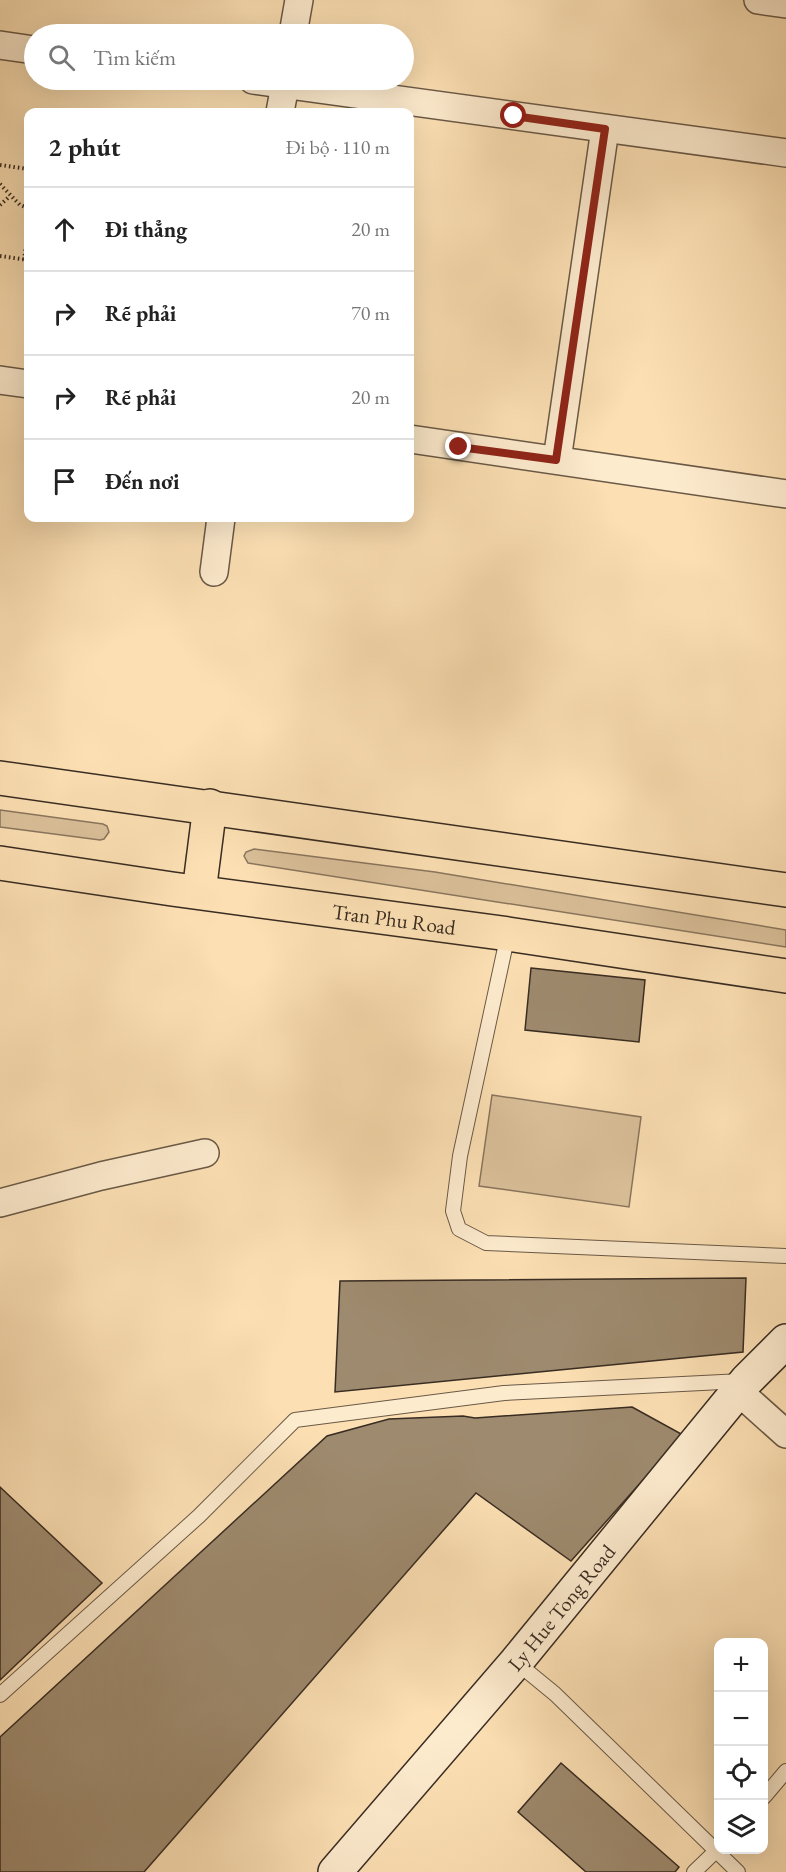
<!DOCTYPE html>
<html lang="vi">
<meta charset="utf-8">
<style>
body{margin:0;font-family:"EB Garamond",serif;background:#f2f2f2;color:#222}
.controls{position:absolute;right:18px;bottom:18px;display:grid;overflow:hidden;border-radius:12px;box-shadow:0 6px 24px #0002}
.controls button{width:54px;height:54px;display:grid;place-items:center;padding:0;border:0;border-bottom:2px solid #e0e0e0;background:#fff;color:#222;font:30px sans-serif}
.stop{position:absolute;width:18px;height:18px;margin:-14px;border:4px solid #8f2418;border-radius:50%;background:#fff}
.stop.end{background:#8f2418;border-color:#fff;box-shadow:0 2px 6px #0008}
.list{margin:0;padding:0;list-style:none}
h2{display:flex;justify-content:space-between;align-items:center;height:78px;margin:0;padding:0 24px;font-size:26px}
h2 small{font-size:20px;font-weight:400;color:#767676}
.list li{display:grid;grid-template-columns:39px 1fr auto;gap:18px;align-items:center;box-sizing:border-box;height:84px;padding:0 24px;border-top:2px solid #e0e0e0}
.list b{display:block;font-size:22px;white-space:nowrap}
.list em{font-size:20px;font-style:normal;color:#767676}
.icon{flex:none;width:33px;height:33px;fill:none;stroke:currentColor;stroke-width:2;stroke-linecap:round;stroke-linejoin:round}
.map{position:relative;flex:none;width:786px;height:1872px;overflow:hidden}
.search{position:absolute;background:#fff;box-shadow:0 6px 24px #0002;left:24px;top:24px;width:390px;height:66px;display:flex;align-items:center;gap:15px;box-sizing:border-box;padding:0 21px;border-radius:33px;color:#767676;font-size:22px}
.panel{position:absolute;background:#fff;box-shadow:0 6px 24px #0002;left:24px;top:108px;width:390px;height:414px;border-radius:12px}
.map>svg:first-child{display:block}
.green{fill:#dbc19b;stroke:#8a765e;stroke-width:1.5}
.building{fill:#9e8a6e;stroke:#392c22;stroke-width:1.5}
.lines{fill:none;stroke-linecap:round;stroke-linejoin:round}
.service-casing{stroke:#6a5946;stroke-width:16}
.minor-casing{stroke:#6a5946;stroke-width:30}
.secondary-casing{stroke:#392c22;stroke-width:36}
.primary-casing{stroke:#392c22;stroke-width:36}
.path{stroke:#392c22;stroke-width:4;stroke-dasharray:1.5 3;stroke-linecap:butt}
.service{stroke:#fdebce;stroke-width:14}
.minor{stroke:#fdebce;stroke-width:27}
.secondary{stroke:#fdebce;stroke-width:33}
.primary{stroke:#fce0b4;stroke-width:33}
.route{stroke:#8f2418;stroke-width:8}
.labels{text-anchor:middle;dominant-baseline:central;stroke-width:4.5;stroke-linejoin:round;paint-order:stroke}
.street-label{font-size:21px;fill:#392c22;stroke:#fdebce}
</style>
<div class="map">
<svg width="786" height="1872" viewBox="0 0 786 1872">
<rect width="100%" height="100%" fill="#fce0b4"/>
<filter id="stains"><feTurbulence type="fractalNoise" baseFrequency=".00333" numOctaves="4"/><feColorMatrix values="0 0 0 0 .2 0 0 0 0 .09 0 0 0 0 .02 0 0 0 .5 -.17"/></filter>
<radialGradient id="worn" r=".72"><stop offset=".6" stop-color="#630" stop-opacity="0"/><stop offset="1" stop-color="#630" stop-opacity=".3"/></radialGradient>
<g class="green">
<path d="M0,810l103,14 4,2 2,6 -5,7 -4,1 -100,-13z"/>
<path d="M254,849l181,23 351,58v17l-538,-84 -4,-7 2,-4z"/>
<path d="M492,1095l149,22 -12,90 -150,-21z"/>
</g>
<g class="building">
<path d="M531,968l114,12 -6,62 -114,-12z"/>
<path d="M746,1278l-3,74 -408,40 5,-111z"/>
<path d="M632,1407l51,28 -112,126 -95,-68 -332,379h-144v-135l327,-301 62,-17 74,-3 12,2z"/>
<path d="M0,1487l102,96 -102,97z"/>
<path d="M561,1763l118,104 -4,5h-89l-68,-60z"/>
</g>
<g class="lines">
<g class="service-casing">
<g id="service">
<path d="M508,934l-48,222 -7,55 6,18 27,14 300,13"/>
<path d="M516,1662l39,32 183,178"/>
<path d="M0,1695l199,-179 96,-96 209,-27 238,-12"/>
<path d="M764,1797l22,-26"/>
<path d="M694,1872l24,-23"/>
</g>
</g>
<g class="minor-casing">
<g id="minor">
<path d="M758,0l28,4"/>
<path d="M293,34l6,-34"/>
<path d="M0,45l34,5"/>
<path d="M253,80l533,73"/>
<path d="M280,112l6,-32"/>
<path d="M0,380l28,4"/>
<path d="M410,439l376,55"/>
<path d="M557,460l48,-331"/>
<path d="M214,572l7,-54"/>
<path d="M0,1203l101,-27 104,-23"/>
<path d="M738,1391l48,43"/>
</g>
</g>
<g class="secondary-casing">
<g id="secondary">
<path id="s1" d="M335,1872l181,-210 231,-282 39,-39"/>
</g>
</g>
<g class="primary-casing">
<g id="primary">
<path d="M0,778l786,112"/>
<path id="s2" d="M0,863l172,26 336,45 278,42"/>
<path d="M199,892l11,-86"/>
</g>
</g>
<g class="path">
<path d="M0,165l28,4"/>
<path d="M0,184l20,21 8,3"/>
<path d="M0,205l10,-9"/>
<path d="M0,256l28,4"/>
<path d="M24,260l4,-29"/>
</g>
<use href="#service" class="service"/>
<use href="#minor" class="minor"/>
<use href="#secondary" class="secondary"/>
<use href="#primary" class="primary"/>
</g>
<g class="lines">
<path class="route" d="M459,447l97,13 49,-331 -91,-13"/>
</g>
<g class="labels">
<g class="street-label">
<text stroke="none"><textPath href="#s2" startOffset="398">Tran Phu Road</textPath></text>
<text stroke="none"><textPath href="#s1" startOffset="348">Ly Hue Tong Road</textPath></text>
</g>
</g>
<rect width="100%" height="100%" filter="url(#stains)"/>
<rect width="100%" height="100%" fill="url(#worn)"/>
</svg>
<div class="controls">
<button>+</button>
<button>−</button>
<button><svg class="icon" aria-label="locate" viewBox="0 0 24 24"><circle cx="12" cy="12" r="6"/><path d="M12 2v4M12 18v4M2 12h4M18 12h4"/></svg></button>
<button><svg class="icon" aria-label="layers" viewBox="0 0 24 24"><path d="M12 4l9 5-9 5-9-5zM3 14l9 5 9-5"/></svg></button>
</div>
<div class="stop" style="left:514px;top:116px"></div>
<div class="stop end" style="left:459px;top:447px"></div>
<div class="search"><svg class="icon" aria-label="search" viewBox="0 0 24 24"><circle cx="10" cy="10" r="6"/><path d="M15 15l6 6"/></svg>Tìm kiếm</div>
<section class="panel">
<h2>2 phút<small>Đi bộ · 110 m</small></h2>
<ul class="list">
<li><svg class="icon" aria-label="ahead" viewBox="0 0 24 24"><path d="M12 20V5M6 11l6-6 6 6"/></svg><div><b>Đi thẳng</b></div><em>20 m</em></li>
<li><svg class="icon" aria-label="right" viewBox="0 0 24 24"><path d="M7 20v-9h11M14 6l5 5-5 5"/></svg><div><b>Rẽ phải</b></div><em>70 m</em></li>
<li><svg class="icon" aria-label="right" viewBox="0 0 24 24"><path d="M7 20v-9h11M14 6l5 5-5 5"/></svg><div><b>Rẽ phải</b></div><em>20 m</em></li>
<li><svg class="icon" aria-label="arrive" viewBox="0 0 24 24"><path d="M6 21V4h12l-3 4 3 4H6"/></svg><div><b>Đến nơi</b></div></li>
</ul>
</section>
</div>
